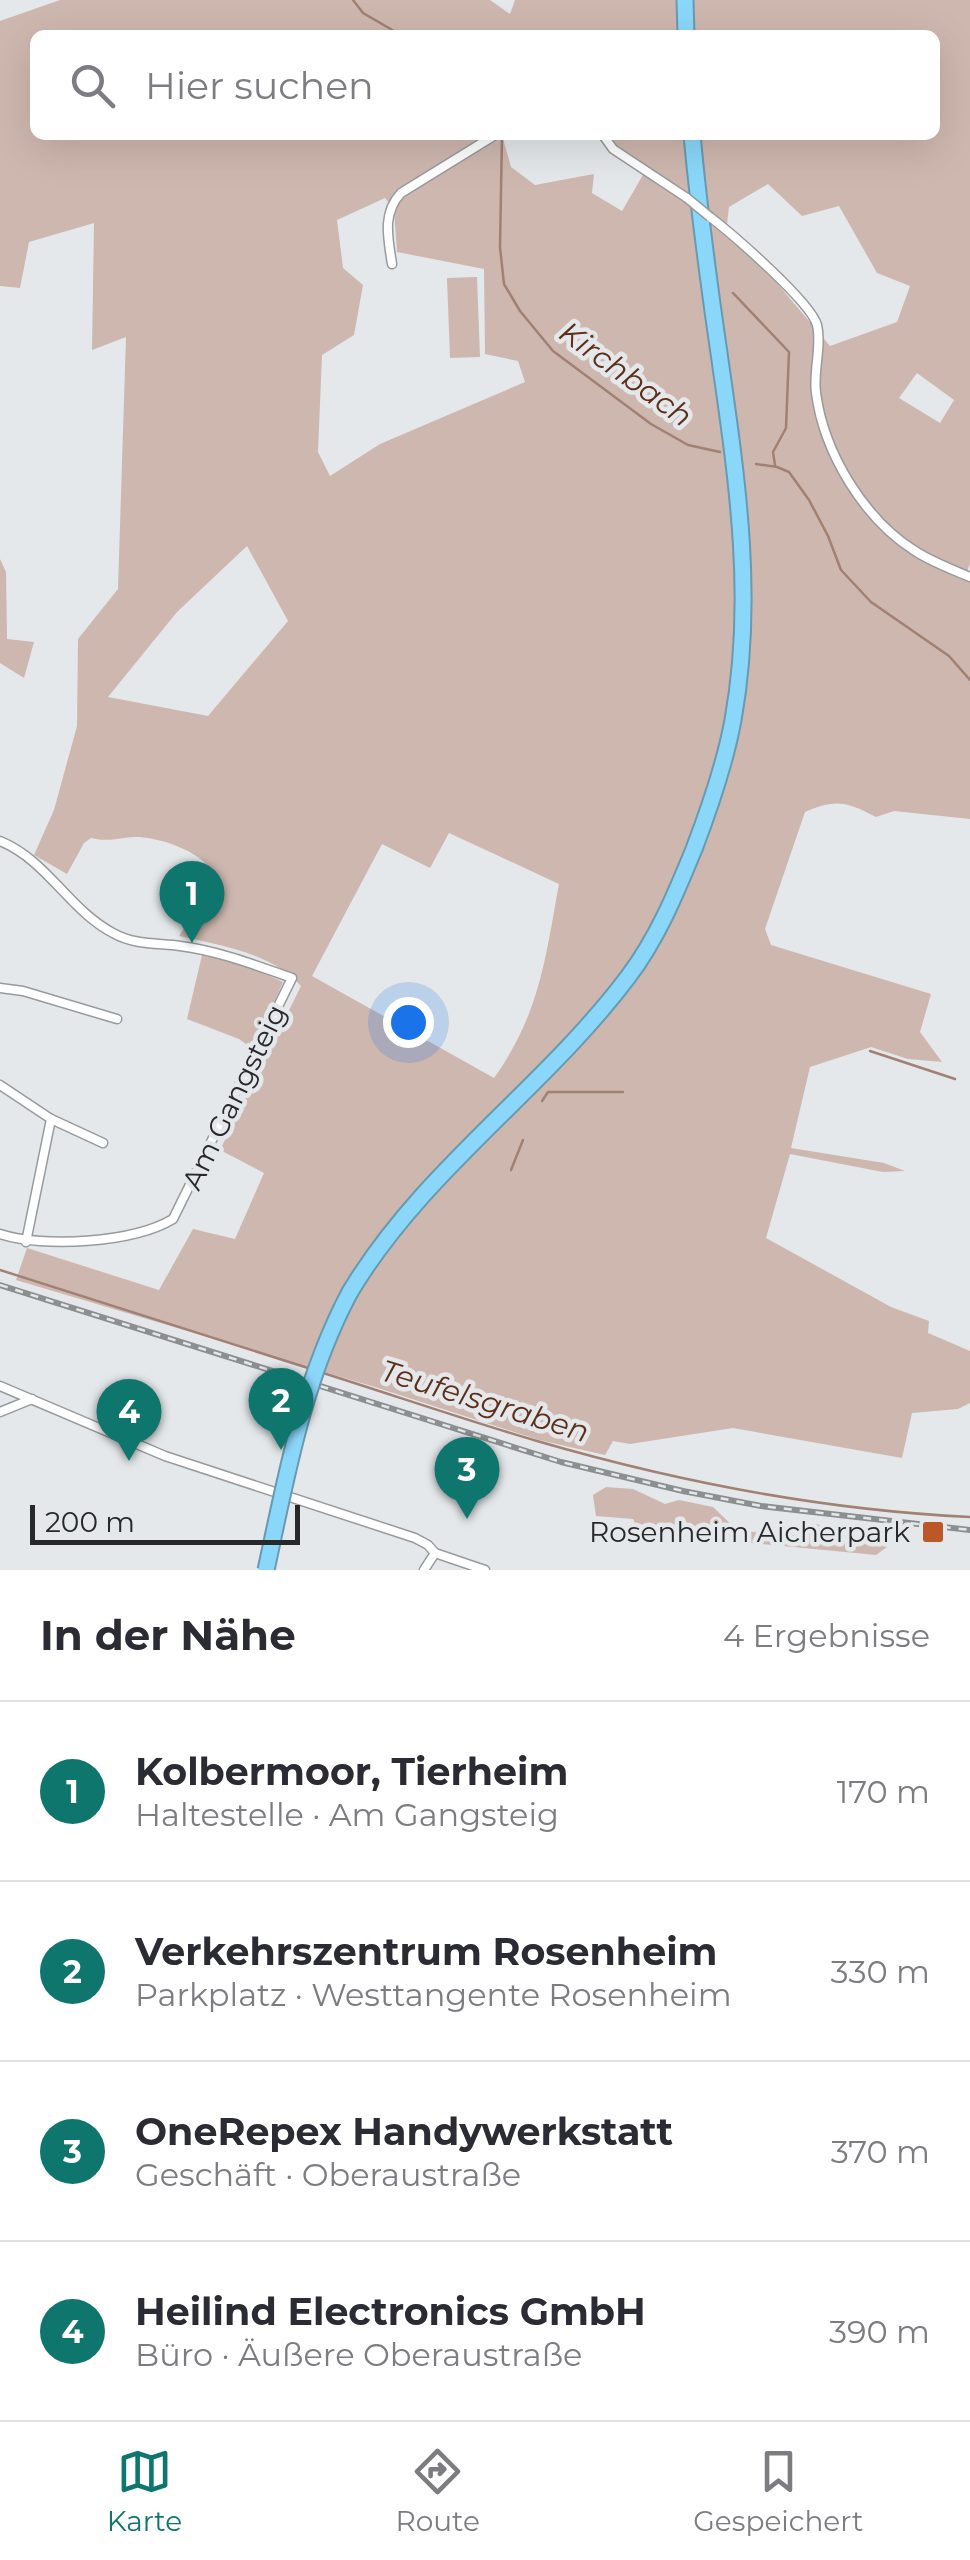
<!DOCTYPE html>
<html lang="de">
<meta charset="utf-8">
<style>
body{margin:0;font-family:Montserrat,sans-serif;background:#f7f7f7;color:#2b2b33}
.scale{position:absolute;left:30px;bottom:25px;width:270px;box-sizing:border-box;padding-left:10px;border:5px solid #262829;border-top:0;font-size:28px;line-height:35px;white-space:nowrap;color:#262829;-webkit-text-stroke:8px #e4e8ea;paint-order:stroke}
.you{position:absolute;left:408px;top:1022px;width:35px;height:35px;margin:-25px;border:8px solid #fff;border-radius:50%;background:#1a73e8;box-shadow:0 0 0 15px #1a73e833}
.badge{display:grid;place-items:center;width:65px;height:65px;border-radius:50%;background:#0f766e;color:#fff;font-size:32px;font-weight:700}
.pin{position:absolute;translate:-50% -82px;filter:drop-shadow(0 2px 5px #0008)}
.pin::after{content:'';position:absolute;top:52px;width:35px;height:30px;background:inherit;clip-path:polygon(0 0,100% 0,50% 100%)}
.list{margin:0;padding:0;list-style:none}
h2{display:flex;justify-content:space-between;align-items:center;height:130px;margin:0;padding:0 40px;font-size:42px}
h2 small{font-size:32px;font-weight:400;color:#7c7c81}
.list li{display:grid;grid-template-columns:65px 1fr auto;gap:30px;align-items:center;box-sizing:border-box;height:180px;padding:0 40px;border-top:2px solid #e1e1e2}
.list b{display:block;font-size:38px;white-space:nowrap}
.list p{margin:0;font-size:32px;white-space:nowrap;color:#7c7c81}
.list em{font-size:32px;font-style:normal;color:#7c7c81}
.icon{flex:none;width:55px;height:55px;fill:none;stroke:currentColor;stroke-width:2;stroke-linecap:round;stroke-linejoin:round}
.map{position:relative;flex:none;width:970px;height:1570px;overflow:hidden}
.search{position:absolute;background:#fff;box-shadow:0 10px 40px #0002;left:30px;right:30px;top:30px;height:110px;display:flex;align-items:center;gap:25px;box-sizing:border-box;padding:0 35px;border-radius:15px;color:#7c7c81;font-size:38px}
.sheet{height:850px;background:#fff}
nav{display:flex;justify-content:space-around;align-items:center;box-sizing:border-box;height:140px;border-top:2px solid #e1e1e2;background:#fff;font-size:28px;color:#7c7c81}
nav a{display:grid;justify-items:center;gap:5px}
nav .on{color:#0f766e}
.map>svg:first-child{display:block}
.green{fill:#ceb7ae;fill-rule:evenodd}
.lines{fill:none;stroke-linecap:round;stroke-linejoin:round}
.stream{stroke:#a08174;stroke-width:2.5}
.street-casing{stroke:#979b9d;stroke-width:11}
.highway-casing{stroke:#689ab1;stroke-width:19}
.street{stroke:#fff;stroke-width:8}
.highway{stroke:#8bd7fa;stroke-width:15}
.rail-casing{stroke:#8c8f90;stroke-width:6}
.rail{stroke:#e4e8ea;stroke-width:2.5;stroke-dasharray:8;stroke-linecap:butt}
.street-bridge-casing{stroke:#979b9d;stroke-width:11;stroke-linecap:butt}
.highway-bridge-casing{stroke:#689ab1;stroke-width:19;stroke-linecap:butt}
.street-bridge{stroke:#fff;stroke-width:8}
.highway-bridge{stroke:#8bd7fa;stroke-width:15}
.poi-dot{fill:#bc5727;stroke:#e4e8ea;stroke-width:4}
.labels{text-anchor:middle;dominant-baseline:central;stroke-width:9;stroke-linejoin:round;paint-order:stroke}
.street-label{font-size:28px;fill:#262829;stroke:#e4e8ea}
.poi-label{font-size:28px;fill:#262829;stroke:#e4e8ea;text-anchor:end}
.water-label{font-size:30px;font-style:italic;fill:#5d2f1b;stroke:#e4e8ea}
</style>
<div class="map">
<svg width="970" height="1570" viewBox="0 0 970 1570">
<rect width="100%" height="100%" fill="#e4e8ea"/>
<g class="green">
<path d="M60,0h430l20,14 5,-14h455v564l-4,10 4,2v243l-76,-8 -18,6c-30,-16 -41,-18 -71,-5l-40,117 6,16 160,49 -11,38 22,30 -34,-3 -37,-12 -61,20 -19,81 93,15 21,8 -22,1 -93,-18 -24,84 125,69 38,14 -1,12 42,18v52l-12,6 -46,4 -10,45 -169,-30 -103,16 -17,-3 -8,14 -66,-15 -161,-52 -362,-108 11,-32 132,42 34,-61 42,10 29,-66 -44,-23 81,-164c-28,-32 -80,-41 -122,-50l37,-58c-11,-25 -50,-39 -77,-41 -18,-1 -27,6 -48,1l-7,5 -17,31 -33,-19 20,-45 23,-84 1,-87 40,-50 8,-252 -34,13 2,-127 -65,19 -9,46 -20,-2v-265zM35,35h900v100h-330l19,19 23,14 -25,43 -30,-18 2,-19 -59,11 -24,-18 -9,-32h-467zM768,184l34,32 37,-10 38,67 33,13 -13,36 -67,24 -103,-122 2,-17zM385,198l9,11 3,43 87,17 1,85 33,7 7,21 -145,62 -50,32 -12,-24 4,-97 32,-20 9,-50 -20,-17 -6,-48zM917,373l37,27 -14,23 -41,-25zM247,546l41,75 -80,95 -100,-19 69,-85zM449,833l110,51c-14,76 -19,129 -65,194l-182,-102 70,-132 48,24z"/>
<path d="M477,277l3,80 -30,1 -3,-80z"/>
<path d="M0,559l6,13 1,67 27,3 -10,36 -24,-15z"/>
<path d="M202,955l39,8 42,19 -30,67 -14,-10 -52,-20z"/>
<path d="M606,1487l27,2 32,15 14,-4 34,7 25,24 56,4 22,-11 30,8 15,11 19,-8 7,12 -11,8 -146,-14h-26c-17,-14 -45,-16 -66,-12l-5,-10 -37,-3 -3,-21z"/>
</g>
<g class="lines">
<g class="stream">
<path d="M353,0l10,13 38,22"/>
<path d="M502,135l-2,112 4,37 16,27 33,40 98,73 37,21 32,7"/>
<path d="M733,293l56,59 -3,76 -13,24 2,13"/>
<path d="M756,464l21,3 12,5 20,28 19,36 13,34 30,32 78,54 21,24"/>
<path d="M870,1051l85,28"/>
<path d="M542,1101l6,-9h75"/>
<path d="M511,1170l12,-30"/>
<path d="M0,1270l308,98"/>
<path d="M320,1372c73,23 145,48 217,69 141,41 286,69 433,76"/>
</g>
<g class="street-casing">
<g id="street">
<path d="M603,135l10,14 74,49"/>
<path d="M710,217c21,16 101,85 107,108 5,21 -4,46 -1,68 8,60 48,126 99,158 17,11 36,18 55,26"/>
<path d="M392,264c-4,-26 -10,-51 9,-71l94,-58"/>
<path d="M0,841c47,19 69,69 113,92 21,12 44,10 67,13 39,5 75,19 112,32l-119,241c-40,24 -130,29 -173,15"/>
<path d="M0,988l23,3 94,28"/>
<path d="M0,1085l51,34 -25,123"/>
<path d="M51,1119l52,24"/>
<path d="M0,1386l165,70 250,82 13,7 7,8"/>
<path d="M0,1412l32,-13"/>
<path d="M424,1570l11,-17 50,17"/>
</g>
</g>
<g class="highway-casing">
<g id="highway">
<path d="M685,0l1,35"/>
<path d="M350,1292c73,-122 193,-202 278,-315 29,-38 48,-84 66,-128 16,-42 31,-85 39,-129 22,-121 4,-241 -13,-360 -11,-75 -21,-150 -28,-225"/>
</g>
</g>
<use href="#street" class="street"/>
<use href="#highway" class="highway"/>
<g class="rail-casing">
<path id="rail" d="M0,1285l561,177 122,29 78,15 209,24"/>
</g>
<use href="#rail" class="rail"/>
<g class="street-bridge-casing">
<path id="street-bridge" d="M687,198l23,19"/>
</g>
<g class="highway-bridge-casing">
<path id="highway-bridge" d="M266,1570c21,-96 37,-190 84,-278"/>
</g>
<use href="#street-bridge" class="street-bridge"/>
<use href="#highway-bridge" class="highway-bridge"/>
</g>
<rect class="poi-dot" x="921" y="1520" width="24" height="24" rx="5"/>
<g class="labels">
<g class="street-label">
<text transform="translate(234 1097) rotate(-64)">Am Gangsteig</text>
</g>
<g class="poi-label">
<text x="910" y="1532">Rosenheim Aicherpark</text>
</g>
<g class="water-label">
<text transform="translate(626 374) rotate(36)">Kirchbach</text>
<text transform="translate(485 1401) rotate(17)">Teufelsgraben</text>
</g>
</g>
</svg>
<div class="scale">200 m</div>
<div class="you"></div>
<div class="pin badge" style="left:192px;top:943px">1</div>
<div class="pin badge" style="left:281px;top:1450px">2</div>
<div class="pin badge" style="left:467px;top:1519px">3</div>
<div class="pin badge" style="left:129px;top:1461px">4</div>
<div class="search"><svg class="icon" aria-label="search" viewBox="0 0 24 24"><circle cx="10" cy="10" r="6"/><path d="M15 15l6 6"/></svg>Hier suchen</div>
</div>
<section class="sheet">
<h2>In der Nähe<small>4 Ergebnisse</small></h2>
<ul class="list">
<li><span class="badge">1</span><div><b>Kolbermoor, Tierheim</b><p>Haltestelle · Am Gangsteig</p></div><em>170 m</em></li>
<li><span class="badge">2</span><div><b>Verkehrszentrum Rosenheim</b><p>Parkplatz · Westtangente Rosenheim</p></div><em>330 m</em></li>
<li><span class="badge">3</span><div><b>OneRepex Handywerkstatt</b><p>Geschäft · Oberaustraße</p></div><em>370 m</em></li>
<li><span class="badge">4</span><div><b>Heilind Electronics GmbH</b><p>Büro · Äußere Oberaustraße</p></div><em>390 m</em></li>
</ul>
</section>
<nav>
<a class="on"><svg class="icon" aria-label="map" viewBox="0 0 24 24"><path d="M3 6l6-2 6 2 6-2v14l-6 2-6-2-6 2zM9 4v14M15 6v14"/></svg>Karte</a>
<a><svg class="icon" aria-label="directions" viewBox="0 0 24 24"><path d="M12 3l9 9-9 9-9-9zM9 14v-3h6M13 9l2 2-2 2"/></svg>Route</a>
<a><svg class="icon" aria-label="saved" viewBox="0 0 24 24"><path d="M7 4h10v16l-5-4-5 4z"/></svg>Gespeichert</a>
</nav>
